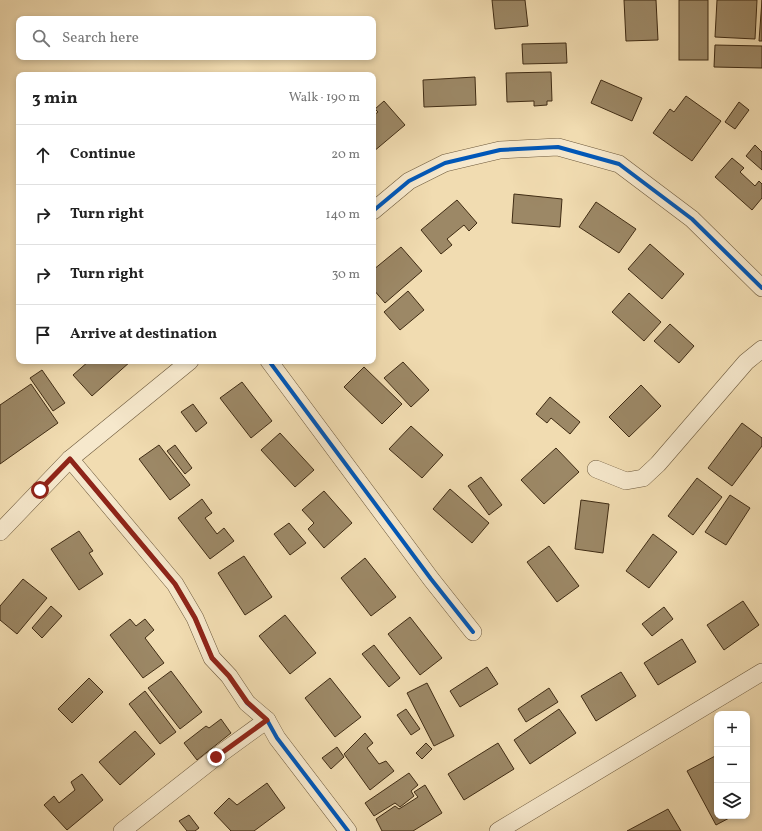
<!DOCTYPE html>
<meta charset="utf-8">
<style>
body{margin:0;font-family:Vollkorn,serif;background:#f6f6f6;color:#222}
.controls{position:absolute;right:12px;bottom:12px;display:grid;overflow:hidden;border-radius:8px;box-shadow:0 2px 6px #0003}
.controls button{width:36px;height:36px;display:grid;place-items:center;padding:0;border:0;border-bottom:1px solid #e0e0e0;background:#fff;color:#222;font:20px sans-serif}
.stop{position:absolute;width:12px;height:12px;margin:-9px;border:3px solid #8f2418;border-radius:50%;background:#fff}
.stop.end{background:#8f2418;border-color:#fff;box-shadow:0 1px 4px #0008}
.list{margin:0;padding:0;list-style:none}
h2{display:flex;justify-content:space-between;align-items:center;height:52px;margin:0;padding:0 16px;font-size:17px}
h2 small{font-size:13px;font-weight:400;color:#767676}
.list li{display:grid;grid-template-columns:26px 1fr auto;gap:12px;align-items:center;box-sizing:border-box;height:60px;padding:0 16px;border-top:1px solid #e0e0e0}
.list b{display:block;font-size:15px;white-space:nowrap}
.list em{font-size:13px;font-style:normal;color:#767676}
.icon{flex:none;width:22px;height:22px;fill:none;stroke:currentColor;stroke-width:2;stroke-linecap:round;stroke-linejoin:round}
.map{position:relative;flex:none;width:762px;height:831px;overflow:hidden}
.search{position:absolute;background:#fff;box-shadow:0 2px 6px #0003;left:16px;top:16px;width:360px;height:44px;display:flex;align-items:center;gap:10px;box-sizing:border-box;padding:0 14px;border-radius:8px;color:#767676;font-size:15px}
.panel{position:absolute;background:#fff;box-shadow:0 2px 6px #0003;left:16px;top:72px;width:360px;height:292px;border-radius:8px}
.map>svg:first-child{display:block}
.building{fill:#9c8866;stroke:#402c14}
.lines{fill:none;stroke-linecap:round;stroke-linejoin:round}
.minor-casing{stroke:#6c583b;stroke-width:18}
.minor{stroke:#f6e8cc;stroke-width:17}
.cycleway-casing{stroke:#f6e8cc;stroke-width:6}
.cycleway{stroke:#0057b8;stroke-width:4}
.route{stroke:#8f2418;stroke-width:5}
</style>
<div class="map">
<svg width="762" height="831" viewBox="0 0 762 831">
<rect width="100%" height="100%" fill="#f1dcb1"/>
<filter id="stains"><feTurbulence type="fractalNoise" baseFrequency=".005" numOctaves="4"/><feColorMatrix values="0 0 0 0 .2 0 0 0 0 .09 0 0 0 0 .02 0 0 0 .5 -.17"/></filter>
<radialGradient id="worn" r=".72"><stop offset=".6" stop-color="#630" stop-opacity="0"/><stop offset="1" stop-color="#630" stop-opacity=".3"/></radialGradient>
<g class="building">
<path d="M492,0h33l3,26 -33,3z"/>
<path d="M624,0h32l2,40 -32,1z"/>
<rect x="679" y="0" width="29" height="60"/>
<path d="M717,0h40l-2,39 -40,-2z"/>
<path d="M762,0v41h-3z"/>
<path d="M566,43l1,20 -44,1 -1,-20z"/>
<path d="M715,45l47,1v22l-48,-1z"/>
<path d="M551,72l1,29h-5v4l-13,1v-5l-27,1 -1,-29z"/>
<path d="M475,77l1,28 -52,2 -1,-27z"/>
<path d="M601,80l41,18 -10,23 -41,-18z"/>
<path d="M686,96l35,25 -29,40 -39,-28 17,-24 4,3z"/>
<path d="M384,101l21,24 -32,27v-36l5,-4 -3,-3z"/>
<path d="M739,102l10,8 -14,19 -10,-7z"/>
<path d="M755,145l7,7v18l-16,-14z"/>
<path d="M732,158l12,10 -4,4 15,14 4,-5 3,3v14l-10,12 -37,-33z"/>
<path d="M514,194l48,5 -2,28 -48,-4z"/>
<path d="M457,200l20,23 -8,8 -5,-6 -17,14 5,6 -11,9 -20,-24z"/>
<path d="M596,202l40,27 -17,24 -40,-26z"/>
<path d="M650,244l34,30 -22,25 -34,-30z"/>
<path d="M401,247l21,24 -37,32 -12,-14v-19z"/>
<path d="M408,291l16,19 -24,20 -16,-18z"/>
<path d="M629,293l32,29 -17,19 -32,-29z"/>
<path d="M670,324l24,22 -15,17 -25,-22z"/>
<path d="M89,361h42l-39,35 -19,-21z"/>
<path d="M403,362l26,28 -18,17 -27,-29z"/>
<path d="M364,367l38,37 -20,20 -38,-37z"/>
<path d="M42,370l23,33 -12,8 -23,-33z"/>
<path d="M242,382l30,39 -21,17 -31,-40z"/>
<path d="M31,384l27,39 -58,41v-59z"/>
<path d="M641,385l20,21 -32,31 -20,-20z"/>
<path d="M550,397l30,25 -10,12 -19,-16 -4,5 -11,-9z"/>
<path d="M193,404l14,19 -11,9 -15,-20z"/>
<path d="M742,423l20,15v8l-30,40 -24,-18z"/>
<path d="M411,426l32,29 -21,23 -33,-29z"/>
<path d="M280,433l34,37 -19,17 -34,-37z"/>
<path d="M159,445l31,40 -20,15 -31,-41z"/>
<path d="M175,445l17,23 -7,6 -18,-23z"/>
<path d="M556,448l23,24 -35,32 -23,-24z"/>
<path d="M481,477l21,28 -13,10 -21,-29z"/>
<path d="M697,478l25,19 -29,38 -25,-19z"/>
<path d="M450,489l39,34 -17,20 -39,-34z"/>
<path d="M324,491l28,32 -28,25 -16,-19 6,-6 -12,-13z"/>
<path d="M730,495l20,13 -24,37 -21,-13z"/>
<path d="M202,499l10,14 -7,5 12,16 7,-6 10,13 -24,18 -32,-41z"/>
<path d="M581,500l28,4 -6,49 -28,-4z"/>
<path d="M289,523l17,20 -16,12 -16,-21z"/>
<path d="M79,531l14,20 -4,2 14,21 -24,16 -28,-41z"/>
<path d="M653,534l24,18 -28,36 -23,-17z"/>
<path d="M549,546l30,40 -22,16 -30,-40z"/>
<path d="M244,556l28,41 -27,18 -27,-42z"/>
<path d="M365,558l31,39 -25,19 -30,-38z"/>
<path d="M23,579l24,19 -30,36 -17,-14v-14z"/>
<path d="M743,601l16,24 -35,25 -17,-25z"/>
<path d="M51,606l11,10 -20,22 -10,-10z"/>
<path d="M664,607l9,12 -21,17 -10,-12z"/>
<path d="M285,615l31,38 -26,21 -31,-38z"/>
<path d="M410,617l32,41 -22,17 -32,-41z"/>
<path d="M130,619l6,7 9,-7 9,11 -9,8 19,25 -21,15 -33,-43z"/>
<path d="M682,639l14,23 -38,23 -14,-22z"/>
<path d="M374,645l26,33 -11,9 -27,-33z"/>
<path d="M487,667l11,17 -38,23 -10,-16z"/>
<path d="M171,671l31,41 -22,17 -32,-41z"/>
<path d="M621,672l15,24 -40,25 -15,-25z"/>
<path d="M89,678l14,14 -31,31 -14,-14z"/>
<path d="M330,678l31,39 -26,20 -30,-39z"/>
<path d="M427,683l27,53 -20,10 -27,-53z"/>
<path d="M549,688l9,14 -32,20 -8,-13z"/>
<path d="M145,691l31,41 -16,12 -31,-40z"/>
<path d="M406,709l14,20 -9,6 -14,-20z"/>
<path d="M559,709l17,24 -46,31 -16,-24z"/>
<path d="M221,719l10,14 -34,27 -13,-17 22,-17 3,2z"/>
<path d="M135,731l20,23 -35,31 -21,-23z"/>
<path d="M365,733l8,10 -6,5 12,16 7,-3 8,10 -24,19 -26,-36z"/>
<path d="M426,743l6,6 -10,10 -6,-6z"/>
<path d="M498,743l16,26 -50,31 -16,-26z"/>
<path d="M337,747l7,10 -13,12 -9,-11z"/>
<path d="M717,755v61h16l-17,9 -29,-54z"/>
<path d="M409,773l9,12 -7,6 3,5 -14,11 -5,-4 -21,13 -9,-13z"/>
<path d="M82,774l21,26 -36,30 -23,-25 10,-9 5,7 16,-13 -4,-8z"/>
<path d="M267,783l18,25 -31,23h-23l-17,-18 15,-15 8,7z"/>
<path d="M425,785l17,28 -29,18h-31l-6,-12 19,-13 4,3 19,-12 -4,-5z"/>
<path d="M668,809l13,22h-54z"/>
<path d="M189,815l10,13 -4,3h-8l-8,-10z"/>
</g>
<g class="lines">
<g class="minor-casing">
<g id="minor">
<path d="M373,211l36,-30 36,-18 55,-13 58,-3 61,17 73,55 70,69"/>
<path d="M269,361l162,218 42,53"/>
<path d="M70,459l105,125 20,34 17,40 17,18 18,27 20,17 10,18 71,93"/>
<path d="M596,469l30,12 17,-3 15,-14 88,-102 16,-13"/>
<path d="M0,532l70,-73 120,-98"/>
<path d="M122,831l94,-74 51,-37"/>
<path d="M498,831l264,-159"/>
</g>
</g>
<use href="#minor" class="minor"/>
<g class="cycleway-casing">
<g id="cycleway">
<path d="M373,211l36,-30 36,-18 55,-13 58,-3 61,17 73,55 70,69"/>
<path d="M269,361l162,218 42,53"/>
<path d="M70,459l105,125 20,34 17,40 17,18 18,27 20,17 10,18 71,93"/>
</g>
</g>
<use href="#cycleway" class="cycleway"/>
</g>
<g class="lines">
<path class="route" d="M40,490l30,-31 105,125 20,34 17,40 17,18 18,26 20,18 -51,37"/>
</g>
<rect width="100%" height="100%" filter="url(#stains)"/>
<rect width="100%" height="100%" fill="url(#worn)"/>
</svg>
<div class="controls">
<button>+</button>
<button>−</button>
<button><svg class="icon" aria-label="layers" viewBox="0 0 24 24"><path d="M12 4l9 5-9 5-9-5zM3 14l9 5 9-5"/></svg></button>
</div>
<div class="stop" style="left:40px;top:490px"></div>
<div class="stop end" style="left:216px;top:757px"></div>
<div class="search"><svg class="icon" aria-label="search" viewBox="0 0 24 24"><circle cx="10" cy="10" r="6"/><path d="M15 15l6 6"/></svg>Search here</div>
<section class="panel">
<h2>3 min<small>Walk · 190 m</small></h2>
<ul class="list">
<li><svg class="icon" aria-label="ahead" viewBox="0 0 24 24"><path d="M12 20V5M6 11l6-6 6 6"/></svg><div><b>Continue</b></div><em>20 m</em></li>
<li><svg class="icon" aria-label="right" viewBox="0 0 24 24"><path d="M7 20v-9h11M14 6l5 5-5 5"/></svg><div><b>Turn right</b></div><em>140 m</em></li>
<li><svg class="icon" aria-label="right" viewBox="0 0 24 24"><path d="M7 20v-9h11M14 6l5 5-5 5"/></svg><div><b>Turn right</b></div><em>30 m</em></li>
<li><svg class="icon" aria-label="arrive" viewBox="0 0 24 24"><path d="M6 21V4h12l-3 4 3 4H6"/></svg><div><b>Arrive at destination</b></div></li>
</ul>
</section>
</div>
